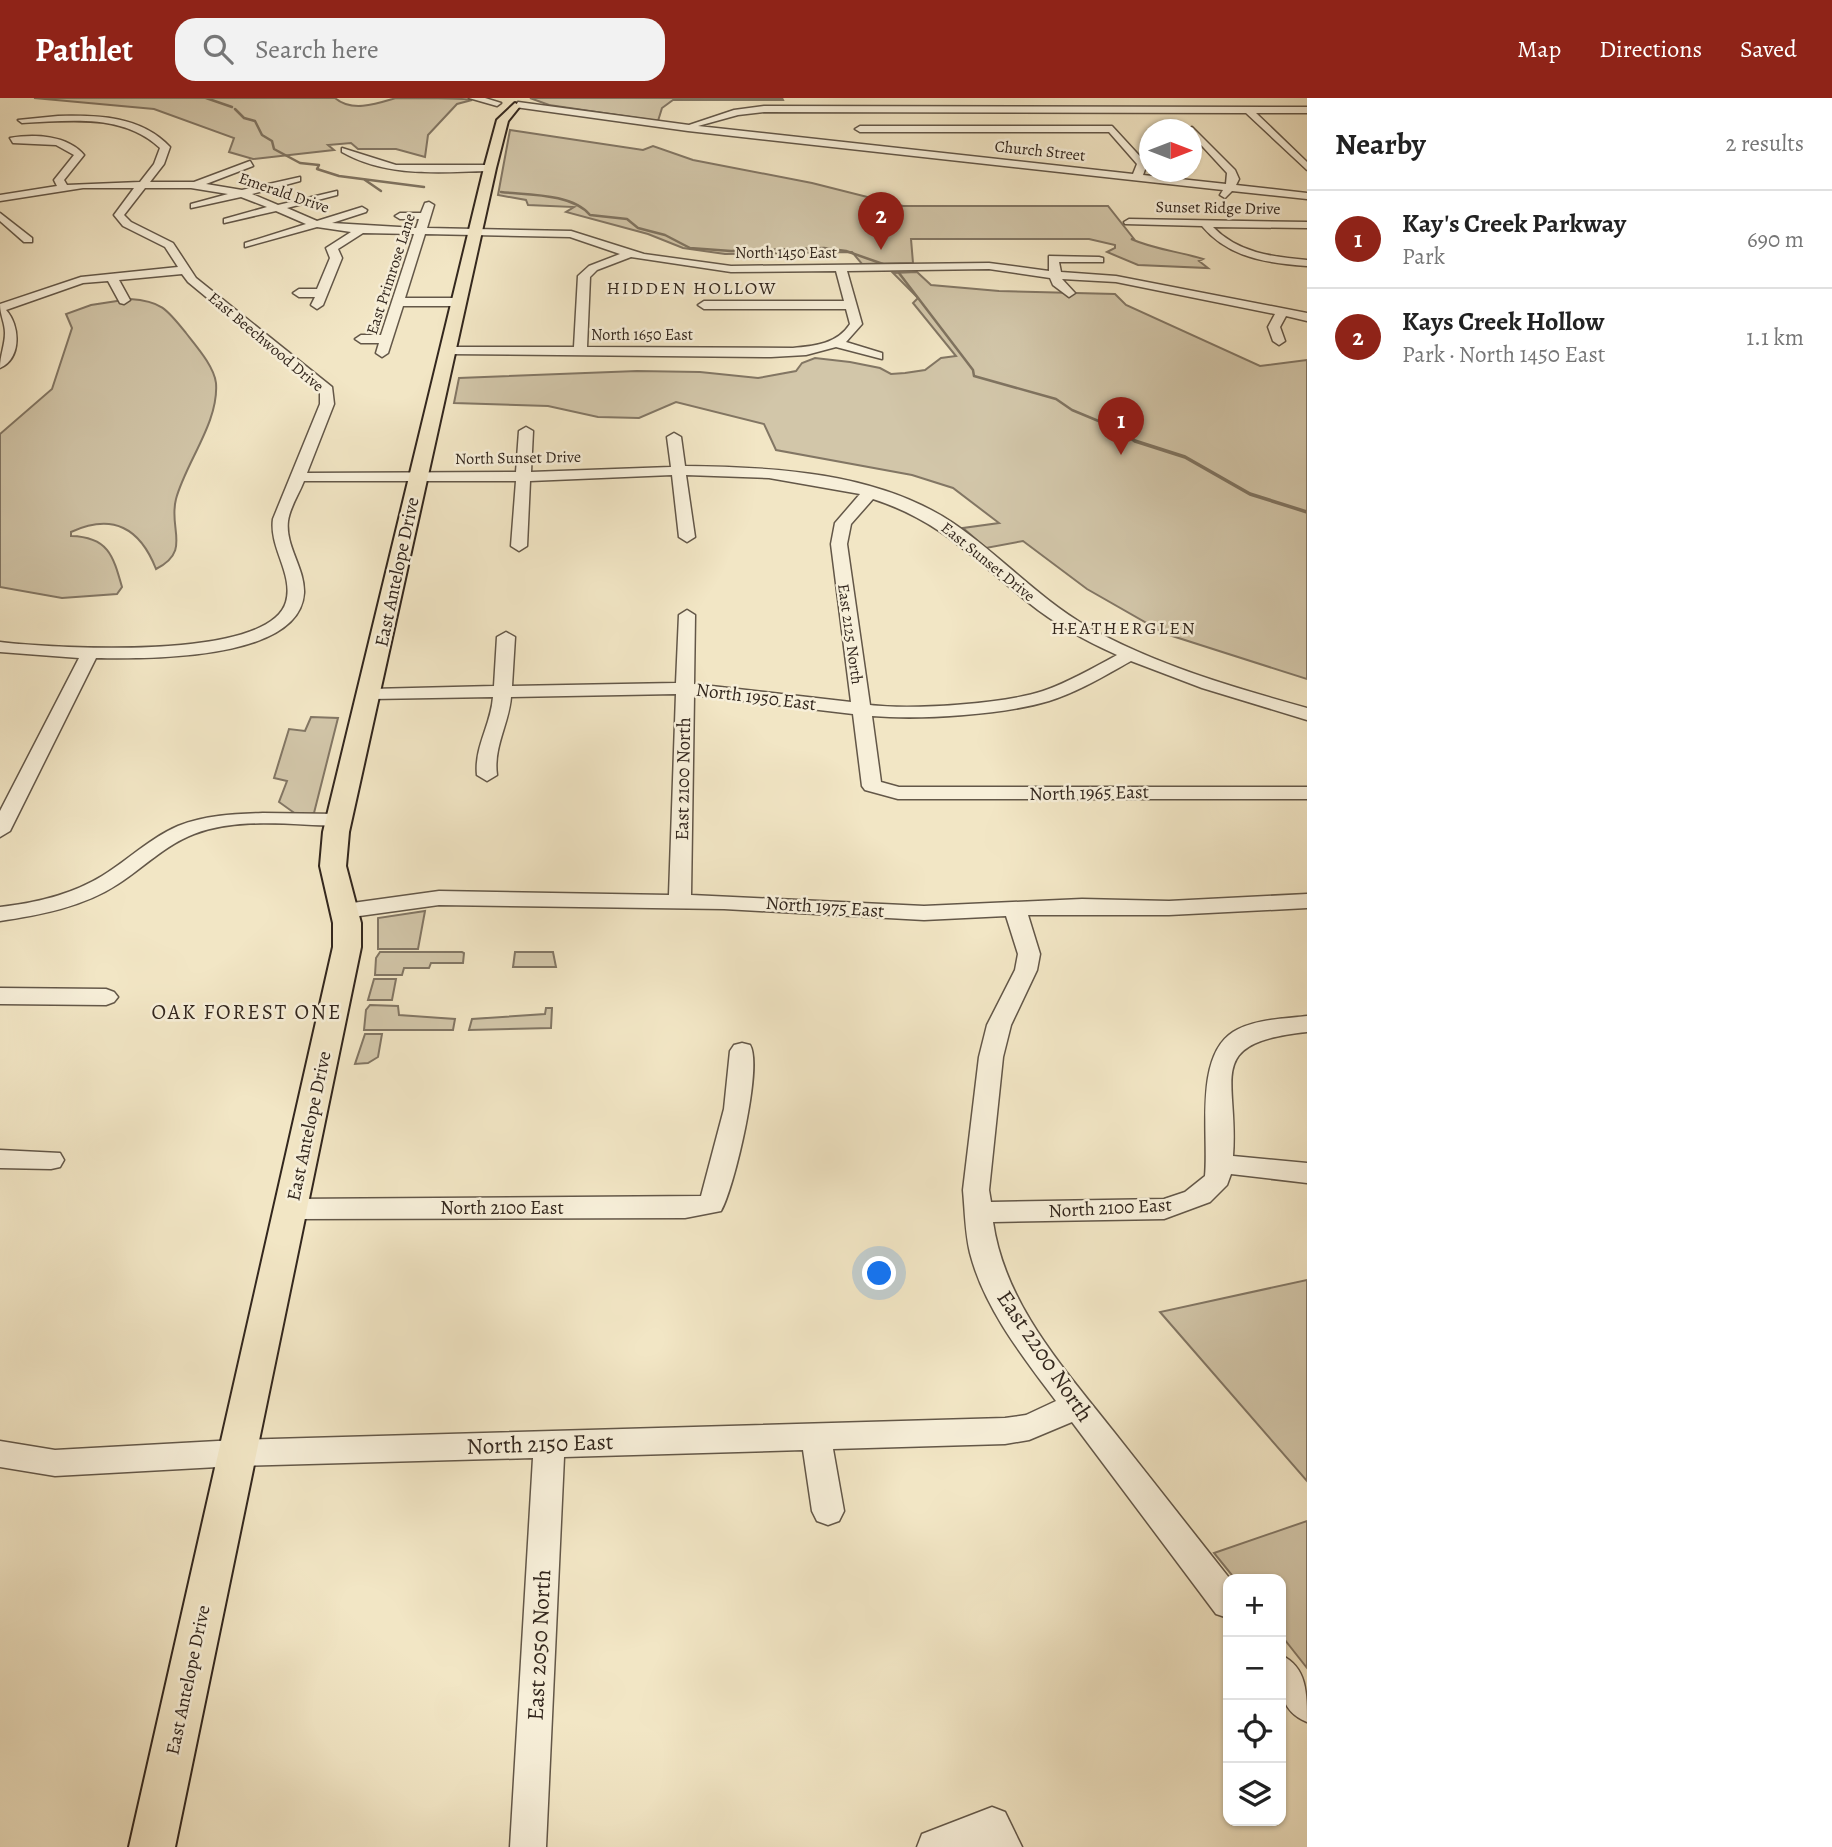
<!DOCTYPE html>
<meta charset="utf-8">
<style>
body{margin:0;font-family:Alegreya,serif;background:#f2f2f2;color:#222}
.controls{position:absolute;right:21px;bottom:21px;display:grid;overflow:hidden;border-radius:14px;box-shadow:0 2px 5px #0004}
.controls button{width:63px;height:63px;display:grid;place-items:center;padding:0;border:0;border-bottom:2px solid #e0e0e0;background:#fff;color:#222;font:35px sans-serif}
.compass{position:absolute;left:1139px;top:21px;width:63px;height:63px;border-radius:50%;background:#fff;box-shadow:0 2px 5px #0004;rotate:90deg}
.you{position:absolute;left:880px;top:1176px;width:24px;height:24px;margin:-18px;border:5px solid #fff;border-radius:50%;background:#1a73e8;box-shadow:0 0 0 10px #1a73e833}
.badge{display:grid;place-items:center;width:46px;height:46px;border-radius:50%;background:#8f2418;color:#fff;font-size:23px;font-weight:700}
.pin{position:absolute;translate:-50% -58px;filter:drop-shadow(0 2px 4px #0008)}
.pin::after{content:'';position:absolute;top:37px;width:24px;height:21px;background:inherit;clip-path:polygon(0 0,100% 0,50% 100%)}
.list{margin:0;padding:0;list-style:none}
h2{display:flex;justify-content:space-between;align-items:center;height:91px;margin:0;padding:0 28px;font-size:30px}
h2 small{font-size:23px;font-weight:400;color:#767676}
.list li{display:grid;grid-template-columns:46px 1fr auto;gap:21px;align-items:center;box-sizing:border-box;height:98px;padding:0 28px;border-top:2px solid #e0e0e0}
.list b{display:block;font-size:26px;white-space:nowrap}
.list p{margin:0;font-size:23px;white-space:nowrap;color:#767676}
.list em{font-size:23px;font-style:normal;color:#767676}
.icon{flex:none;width:38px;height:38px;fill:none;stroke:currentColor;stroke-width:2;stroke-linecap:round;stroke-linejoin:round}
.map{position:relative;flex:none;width:1307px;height:1749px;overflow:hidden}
header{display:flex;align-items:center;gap:42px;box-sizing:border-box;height:98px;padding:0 35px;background:#8f2418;color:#fff}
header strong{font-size:33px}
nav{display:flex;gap:38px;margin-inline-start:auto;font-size:24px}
.search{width:490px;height:63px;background:#f2f2f2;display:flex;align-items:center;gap:18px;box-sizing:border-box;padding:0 24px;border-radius:21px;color:#767676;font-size:26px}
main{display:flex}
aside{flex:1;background:#fff}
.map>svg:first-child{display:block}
.green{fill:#d2c6a9;stroke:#827664;stroke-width:2}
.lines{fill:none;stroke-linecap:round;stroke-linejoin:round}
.stream-far1{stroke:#7f7360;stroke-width:2.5}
.stream{stroke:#7f7360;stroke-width:3.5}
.minor-casing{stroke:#635748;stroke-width:3}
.major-casing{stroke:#33271e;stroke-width:4}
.minor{fill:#f7efd9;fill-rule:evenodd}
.major{fill:#f2e6c5;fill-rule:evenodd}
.labels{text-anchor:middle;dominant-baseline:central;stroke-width:5;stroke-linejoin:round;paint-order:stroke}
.far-street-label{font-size:16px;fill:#33271e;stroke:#f7efd9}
.far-neighbourhood-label{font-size:18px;letter-spacing:2px;fill:#33271e;stroke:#f7efd9}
.street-label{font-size:19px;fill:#33271e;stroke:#f7efd9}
.neighbourhood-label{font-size:21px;letter-spacing:2px;fill:#33271e;stroke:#f7efd9}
.near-street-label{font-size:23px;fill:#33271e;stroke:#f7efd9}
</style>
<header>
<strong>Pathlet</strong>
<div class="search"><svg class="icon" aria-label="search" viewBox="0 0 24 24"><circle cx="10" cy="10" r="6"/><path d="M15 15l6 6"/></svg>Search here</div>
<nav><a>Map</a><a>Directions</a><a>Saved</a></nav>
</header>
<main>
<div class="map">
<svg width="1307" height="1749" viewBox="0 0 1307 1749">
<rect width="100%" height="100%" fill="#f2e6c5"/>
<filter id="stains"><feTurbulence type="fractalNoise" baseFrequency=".00286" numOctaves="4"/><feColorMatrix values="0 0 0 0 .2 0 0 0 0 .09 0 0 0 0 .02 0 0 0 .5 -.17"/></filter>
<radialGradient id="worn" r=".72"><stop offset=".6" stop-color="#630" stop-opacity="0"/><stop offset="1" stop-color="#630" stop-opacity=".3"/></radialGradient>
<g class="green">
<path d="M34,0h301c17,15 44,5 61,0 11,0 67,0 76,2l-15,4 -29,31 -3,22 -29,-8h-38l-7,-6 -23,2 6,5 -81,9 -24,-7 5,-14 -80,-29z"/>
<path d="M530,0h252l1,2h-110l-11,8 -4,13 -109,-16z"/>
<path d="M510,32l133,20 10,-4 40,14 119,23 91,23h205l26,33h-3c25,11 47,12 72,20l-4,2 9,7 -70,-3 -31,-13 8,-4v-3l-26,-6h-178l2,24 -51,1 -10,-12 -127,2 -42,-6 -35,-14 -82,-22 8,-5 -46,-2 -2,-5 -28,-5z"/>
<path d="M917,174l14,13 68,6 116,3 11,11 134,61 47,-6v319l-141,-45 -79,-45 -64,-48 -37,7 -23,-20 36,-5 -46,-35 -41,-13 -136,-25 -12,-26 -88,-22 -37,16 -41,-1 -50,-11 -94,-3 5,-25 178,-7 63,1 58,6 38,-7 6,-8 13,-5 35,4 30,6 11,6 14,-1 20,-3 16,-12 15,-2 -43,-53 5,-5 -25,-25z"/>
<path d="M130,201c31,2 37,10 56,34 10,13 28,33 30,50 3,39 -30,79 -40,116 -8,30 16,52 -20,70 -16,-41 -43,-56 -85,-37v4c37,1 42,19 51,51l-5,7 -55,4 -62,-11v-153l52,-45 20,-61 -6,-14 25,-9z"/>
<path d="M311,619l27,1 -24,95 -14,4 -21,-15 8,-21 -13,-3 15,-49 16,2z"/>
<path d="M425,813l-7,38h-40v-31z"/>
<path d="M380,854h82l2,1 -1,10h-32l-2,5h-25l-2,7h-27l1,-17z"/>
<path d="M515,854h38l3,15h-43z"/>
<path d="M374,881h22l-4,21h-24z"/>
<path d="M370,907l28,1 1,9 56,4 -2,11h-89l2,-20z"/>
<path d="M546,910h6l-1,20 -82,2 3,-11 73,-5z"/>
<path d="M365,936h17l-4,23 -10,6 -13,1z"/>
<path d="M1307,1182v201l-147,-169z"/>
<path d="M1307,1423v147l-26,-33v-56h-46l-21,-26z"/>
</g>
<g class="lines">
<g class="stream-far1">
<path d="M206,0l26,9"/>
<path d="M235,11l9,9 11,3 7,14 10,6 2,8 26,14 19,2 -2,4 22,7 85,11"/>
<path d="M365,82l16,11"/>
<path d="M501,94c26,3 71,1 89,23l37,4 11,9 27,7 25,13 41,3 93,-3 22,3 37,13"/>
<path d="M899,175l74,97 1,6 82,23 16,11 53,22"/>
</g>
<path class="stream" d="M1120,332l15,11 50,16 65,37 57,18"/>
<g class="minor-casing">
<g id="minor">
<path d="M469,0h16l16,5 -4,3z"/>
<path d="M518,4l171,23 45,-15 30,-4 543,1v6h-51l51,49v8l-61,-57 -482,-1 -26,3 -40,11 435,48 4,-10 -28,-32h-249l-5,-3 5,-3h252l35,38 -4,11 83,9 1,-11 -35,-38v-5h-4l4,-3 43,43 4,9 -3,6 71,8v6l-75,-8 -7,7 -5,-3 3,-5 -535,-59 -173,-24z"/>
<path d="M58,18c40,-1 83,0 112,31l-6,17 -14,18h44l56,-21 3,5 -47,18 36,6 58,-13v4l-48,13 26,11 59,-14v4l-50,13 30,13 45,-14 5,3 -1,2 -34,11 84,5 3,-9h-19l-5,-3 5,-3h21l4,-10 4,-1 5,3 -7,23 144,3 73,23 87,12 258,-3 60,8v-15l50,1 4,1v4h-44l2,10 55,4 191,37v8l-21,-5 -6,11 5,14 -6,4 -6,-4 -5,-14 7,-13 -159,-32 -54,-3 13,14 -6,4 -16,-12 -3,-7 -61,-9 -142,2 15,53 -16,18 36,11v6l-46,-12 -30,8 -35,2 -323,-3 -4,-1v-6h130l4,-71 11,-10 31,-12 -50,-17 -145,-3 -20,64h54l6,4 -6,4h-56l-15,47 -6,4 -6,-4 3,-10h-18l-6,-4 6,-4h20l33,-101 -51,-1 -25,16 4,9 -19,47 -6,4 -6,-4 4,-8h-16l-6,-4 6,-4h18l13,-31 -4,-10 25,-16 -34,-5 -72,20v-4l61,-19 -30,-13 -52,12v-4l43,-12 -26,-10 -50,11v-4l37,-10 -37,-6h-46l-21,27 7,7 42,21 23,35 136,109 2,17 -27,69 209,-1 3,-41 7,-4 7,4 -2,41 140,-5 -4,-30 7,-4 7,4 4,29c88,1 192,6 268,57 47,32 85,75 135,104 68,38 144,60 219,81v12l-105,-32 -71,-27c-27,15 -53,31 -82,40 -47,14 -128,19 -177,15l9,66 18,5h408v12h-409l-33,-9 -3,-4 -9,-72 -159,-19 -3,200 233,11 158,-7 87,2 138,-7v14l-138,7h-141l12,39 -3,16 -26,55 -8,32 -14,133 2,12 173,-3 21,-7 20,-16c4,-41 -11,-119 28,-144 21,-13 50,-13 74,-16v16c-105,11 -68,45 -74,124l74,7v20l-76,-9 -4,11 -17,17 -46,17 -171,3c12,83 71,146 121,210 39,49 77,98 116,147l-2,39 -12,-4 -144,-192 -43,18 -24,4 -172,5 11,62 -5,10 -11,4 -11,-4 -5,-10 -9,-61 -239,7 -18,390h-36l23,-389 -297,8 -181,10 -55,-9v-26l55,9 181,-10 769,-22 21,-3 30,-14c-33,-44 -72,-93 -86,-148 -5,-21 -5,-42 -7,-63l16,-133 8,-32 28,-55 3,-16 -12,-38 -82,4 -200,-11 -285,-4 -94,13 -11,-7 11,-7 94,-13 230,4 7,-201 -165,3c-2,27 -18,50 -14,78l-10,6 -10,-6c-3,-28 14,-50 16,-78l-122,2 -9,-5 9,-5 123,-3 3,-49 9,-5 9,5 -3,49 164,-3 3,-68 8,-5 8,5 -1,69 157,18 -20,-158 4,-21 25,-29 -91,-16 -83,-3 9,62 -8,5 -8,-5 -7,-62 -142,6 -3,65 -8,5 -8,-5 5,-65h-212c-5,13 -14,26 -16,40 -3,25 17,47 16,72 -4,68 -158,66 -208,65l-86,173 -10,6v-26l79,-153 -79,-6v-10c50,6 269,20 286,-40 8,-28 -17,-54 -13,-83l47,-115v-13l-132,-109 -6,-8 -63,6 11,20 -6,4 -4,-1 -12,-22 -25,2 -77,27c14,15 16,48 -6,58 0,-13 5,-23 5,-35 0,-10 -5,-18 -5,-29l81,-27 97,-10 -13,-20 -42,-21 -9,-11 20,-27h-51l-83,13v-6l57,-9 -3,-6 20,-25 -18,-10 -43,-2 -3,-5c24,-4 57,-3 74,17l-20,25 3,5 73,-3 14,-18 6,-16c-38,-35 -90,-27 -138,-25l-4,-3zM631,159l100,15 105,-1 8,30h-140l-6,4 6,4h142l4,15c-13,20 -35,22 -57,24l-206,-1 3,-70 7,-7zM873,401c70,23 100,60 156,104 26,21 57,38 88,52 -24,13 -48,27 -74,36 -39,13 -131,19 -173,14l-23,-161 4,-20z"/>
<path d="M342,50l54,17h94l5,3 -5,3c-51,1 -102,7 -148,-19z"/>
<path d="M0,115l32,25v4h-8l-24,-21z"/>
<path d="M1129,121l178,3v6l-94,-1c25,26 60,30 94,33v6c-40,-3 -78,-8 -105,-40l-77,-2 -1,-2z"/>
<path d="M263,715l76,1 10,6 -10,6c-46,-1 -101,-9 -145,8 -29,11 -51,34 -76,50 -35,23 -78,31 -118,37v-14c35,-4 71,-12 102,-31 26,-16 48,-38 76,-50 27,-11 57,-12 85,-13z"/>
<path d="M0,890l106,1 8,3 4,5 -4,5 -8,3 -106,-1z"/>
<path d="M742,945l8,2c13,21 -16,144 -29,166l-36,7 -394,1 -9,-3 -4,-7 4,-7 9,-3 410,-3 23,-87 6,-58 4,-6z"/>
<path d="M0,1052l60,3 4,7 -4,7 -9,2 -51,-1z"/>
<path d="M1281,1557c26,12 26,38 26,67 -30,-12 -27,-39 -26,-67z"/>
<path d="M992,1709l13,5 17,35h-105l5,-13z"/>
</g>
</g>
<g class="major-casing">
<path id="major" d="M515,5l5,3 -12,15 -12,47 -147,664 -3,34 15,57v24l-186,900h-46l204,-900v-24l-13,-57 3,-34 161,-664 13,-48z"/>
</g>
<use href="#minor" class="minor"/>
<use href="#major" class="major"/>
</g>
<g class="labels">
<g class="far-street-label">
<text transform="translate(1040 53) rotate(6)">Church Street</text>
<text transform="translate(284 95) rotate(19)">Emerald Drive</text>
<text transform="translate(1218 110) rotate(1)">Sunset Ridge Drive</text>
<text x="786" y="155">North 1450 East</text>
<text transform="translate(391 176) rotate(-72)">East Primrose Lane</text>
<text x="642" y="237">North 1650 East</text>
<text transform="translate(266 244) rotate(40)">East Beechwood Drive</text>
<text transform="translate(518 360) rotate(-1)">North Sunset Drive</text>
<text transform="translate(988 464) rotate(39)">East Sunset Drive</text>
<text transform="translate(850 536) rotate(82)">East 2125 North</text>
</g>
<g class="far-neighbourhood-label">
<text x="692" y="190">HIDDEN HOLLOW</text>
<text x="1124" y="530">HEATHERGLEN</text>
</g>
<g class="street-label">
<text transform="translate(397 474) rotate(-78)">East Antelope Drive</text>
<text transform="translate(756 599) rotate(7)">North 1950 East</text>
<text transform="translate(683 681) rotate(-89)">East 2100 North</text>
<text transform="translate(1089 695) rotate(-1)">North 1965 East</text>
<text transform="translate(825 809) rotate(4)">North 1975 East</text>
<text transform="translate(309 1028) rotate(-78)">East Antelope Drive</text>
<text x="502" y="1110">North 2100 East</text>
<text transform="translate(1110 1110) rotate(-3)">North 2100 East</text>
<text transform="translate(188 1582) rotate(-78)">East Antelope Drive</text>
</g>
<g class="neighbourhood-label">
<text x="247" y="914">OAK FOREST ONE</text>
</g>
<g class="near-street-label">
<text transform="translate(1045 1258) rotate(56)">East 2200 North</text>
<text transform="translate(540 1346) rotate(-2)">North 2150 East</text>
<text transform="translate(539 1547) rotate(-87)">East 2050 North</text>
</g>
</g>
<rect width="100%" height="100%" filter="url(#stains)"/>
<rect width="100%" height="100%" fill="url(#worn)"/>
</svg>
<div class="controls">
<button>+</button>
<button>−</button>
<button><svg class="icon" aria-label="locate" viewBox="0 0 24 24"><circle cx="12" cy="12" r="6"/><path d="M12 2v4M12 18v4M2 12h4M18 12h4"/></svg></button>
<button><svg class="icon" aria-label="layers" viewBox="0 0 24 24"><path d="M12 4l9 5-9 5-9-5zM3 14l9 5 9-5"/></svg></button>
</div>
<svg class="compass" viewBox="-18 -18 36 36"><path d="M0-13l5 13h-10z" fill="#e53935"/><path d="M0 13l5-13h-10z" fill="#767676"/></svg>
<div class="you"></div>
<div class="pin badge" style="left:1121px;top:357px">1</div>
<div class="pin badge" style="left:881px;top:152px">2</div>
</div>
<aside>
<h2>Nearby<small>2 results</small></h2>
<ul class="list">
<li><span class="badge">1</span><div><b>Kay's Creek Parkway</b><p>Park</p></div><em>690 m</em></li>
<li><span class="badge">2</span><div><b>Kays Creek Hollow</b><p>Park · North 1450 East</p></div><em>1.1 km</em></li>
</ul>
</aside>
</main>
